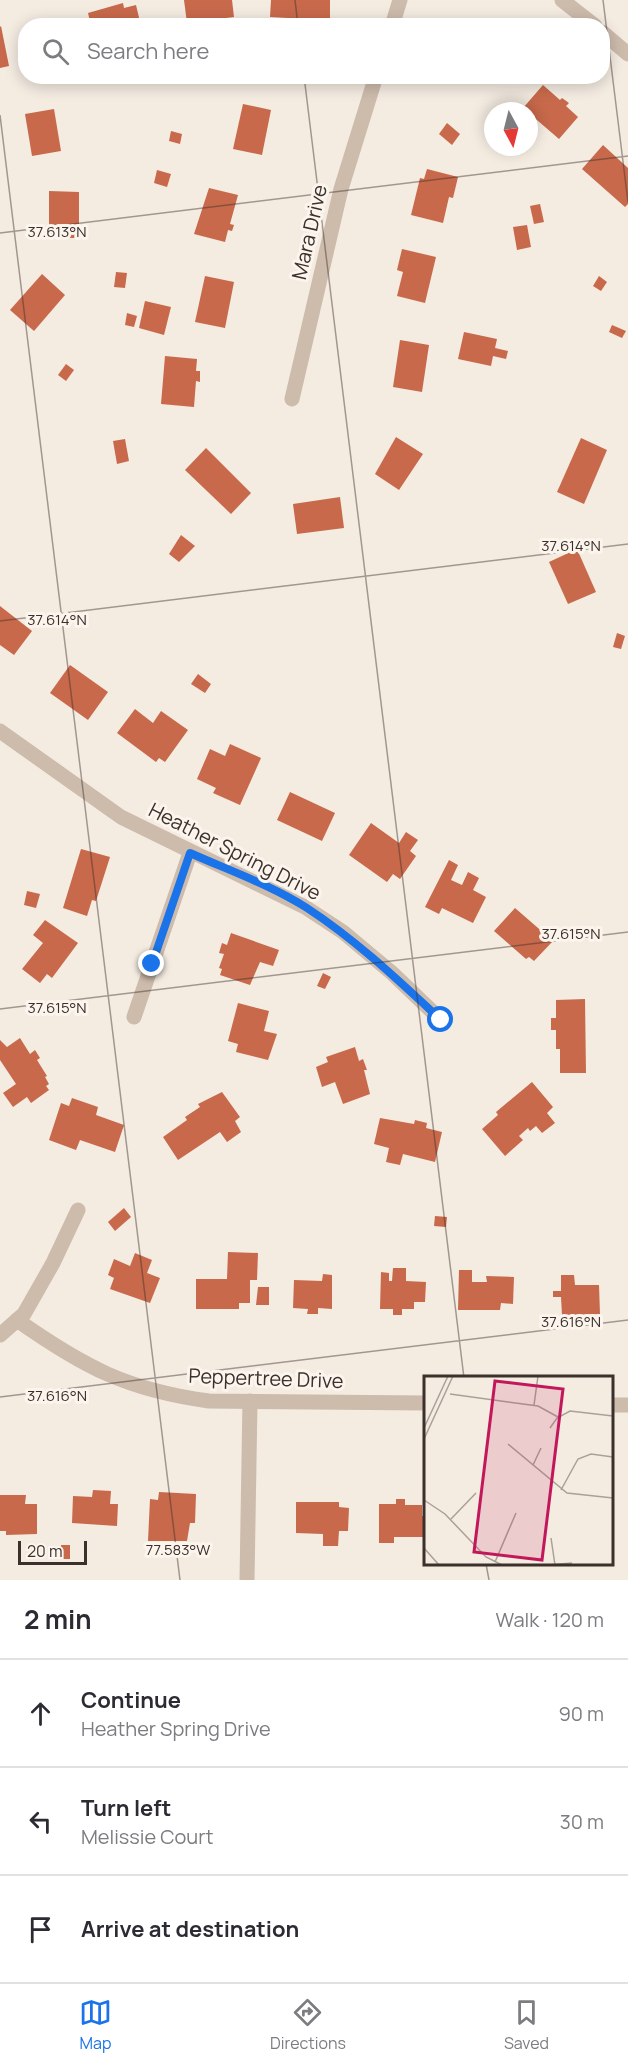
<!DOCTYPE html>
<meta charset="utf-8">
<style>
body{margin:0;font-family:Manrope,sans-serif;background:#f2f2f3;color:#2b2b33}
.compass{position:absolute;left:484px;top:102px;width:54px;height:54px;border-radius:50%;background:#fff;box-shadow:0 3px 15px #0003;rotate:173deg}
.scale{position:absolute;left:18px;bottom:15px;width:69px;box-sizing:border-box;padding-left:6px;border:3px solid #3b302b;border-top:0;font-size:16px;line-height:21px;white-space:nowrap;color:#3b302b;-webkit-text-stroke:4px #fbf5ee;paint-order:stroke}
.stop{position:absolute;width:18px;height:18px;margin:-14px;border:4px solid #1a73e8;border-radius:50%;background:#fff}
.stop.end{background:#1a73e8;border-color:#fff;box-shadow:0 2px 6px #0008}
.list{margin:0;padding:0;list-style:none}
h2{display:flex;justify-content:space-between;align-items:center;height:78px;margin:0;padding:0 24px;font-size:26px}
h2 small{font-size:20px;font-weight:400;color:#7c7c81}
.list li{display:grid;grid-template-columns:39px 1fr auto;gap:18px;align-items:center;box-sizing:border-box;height:108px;padding:0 24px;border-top:2px solid #e1e1e2}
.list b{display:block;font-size:22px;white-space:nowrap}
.list p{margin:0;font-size:20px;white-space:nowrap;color:#7c7c81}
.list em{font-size:20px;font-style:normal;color:#7c7c81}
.icon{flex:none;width:33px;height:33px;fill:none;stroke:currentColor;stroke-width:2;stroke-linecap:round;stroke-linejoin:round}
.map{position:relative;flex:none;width:628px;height:1580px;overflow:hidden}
.search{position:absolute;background:#fff;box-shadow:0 3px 15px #0003;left:18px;right:18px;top:18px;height:66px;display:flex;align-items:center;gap:15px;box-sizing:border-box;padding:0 21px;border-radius:24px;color:#7c7c81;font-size:22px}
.sheet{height:402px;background:#fff}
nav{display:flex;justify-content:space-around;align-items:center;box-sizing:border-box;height:84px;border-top:2px solid #e1e1e2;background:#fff;font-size:16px;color:#7c7c81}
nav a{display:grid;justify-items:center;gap:3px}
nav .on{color:#1a73e8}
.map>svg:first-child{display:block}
.building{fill:#c8694b}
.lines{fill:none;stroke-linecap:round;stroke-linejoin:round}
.minor{stroke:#cdbbac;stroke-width:15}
.route{stroke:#1a73e8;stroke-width:8}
.ticks{fill:none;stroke:#3b302b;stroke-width:1.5;stroke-opacity:0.45}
.labels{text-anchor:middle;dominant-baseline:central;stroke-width:6;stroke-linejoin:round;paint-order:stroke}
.street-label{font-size:20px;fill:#3b302b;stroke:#fbf5ee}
.inset-road{fill:none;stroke:#aaa098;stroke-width:1.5}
.view{fill:#c2185b;fill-opacity:0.15;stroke:#c2185b;stroke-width:3}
.inset-edge{fill:none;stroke:#3b302b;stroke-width:3}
.ticks-label{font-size:15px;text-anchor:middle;fill:#3b302b;stroke:#fbf5ee;stroke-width:6;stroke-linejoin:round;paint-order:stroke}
</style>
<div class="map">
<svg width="628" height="1580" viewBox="0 0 628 1580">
<rect width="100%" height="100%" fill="#f4ebe1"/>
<g class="building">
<path d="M184,0h48l2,17 -47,6z"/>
<path d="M271,0h59v26h-25v-7l-35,-2z"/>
<path d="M123,3l1,5 12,-3 5,21h-50l-3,-13z"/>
<path d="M1,26l8,40 -9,2v-41z"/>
<path d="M543,85l17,15 2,-2 7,5 -3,3 12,11 -19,22 -36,-31z"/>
<path d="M243,104l28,6 -9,45 -29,-6z"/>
<path d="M54,109l7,42 -29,5 -7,-42z"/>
<path d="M447,123l13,11 -8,11 -13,-11z"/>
<path d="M171,131l11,3 -2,10 -11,-3z"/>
<path d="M603,145l25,23v36l-3,3 -43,-38z"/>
<path d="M427,169l31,8 -5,21 -4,-1 -6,26 -32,-8 9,-37 4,1z"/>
<path d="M157,170l14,4 -4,13 -13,-4z"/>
<path d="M209,188l29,7 -8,29 4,1 -2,6 -4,-1 -3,12 -31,-8z"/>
<path d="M49,191l30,1v46h-30z"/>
<path d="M540,204l4,18 -10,2 -4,-18z"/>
<path d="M527,225l4,22 -14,3 -4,-23z"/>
<path d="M402,249l34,8 -11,46 -28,-7 6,-24 -6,-2z"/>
<path d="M116,272l11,1 -2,15 -11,-1z"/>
<path d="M42,274l23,21 -31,36 -24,-21z"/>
<path d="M205,276l29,6 -9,46 -30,-6z"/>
<path d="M599,276l8,6 -6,9 -8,-5z"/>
<path d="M145,301l26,6 -7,28 -25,-7z"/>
<path d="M127,313l10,3 -3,11 -9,-2z"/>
<path d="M612,325l14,6 -4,7 -13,-6z"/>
<path d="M464,332l33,7 -2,9 13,3 -2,8 -13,-3 -2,10 -33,-7z"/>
<path d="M400,340l29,5 -7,47 -29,-5z"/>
<path d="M165,356l32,3 -1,12h4v11l-4,-1 -2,26 -33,-3z"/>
<path d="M66,364l8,6 -8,11 -8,-6z"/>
<path d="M396,437l27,17 -24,36 -24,-16z"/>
<path d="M581,438l26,12 -23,54 -27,-12z"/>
<path d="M125,439l4,22 -12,3 -4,-23z"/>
<path d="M206,448l45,45 -20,21 -46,-44z"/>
<path d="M340,497l4,31 -47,6 -4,-30z"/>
<path d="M181,535l14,11 -16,16 -10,-8z"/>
<path d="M577,549l19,43 -28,12 -19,-42z"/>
<path d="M0,606l32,25 -18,24 -14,-10z"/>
<path d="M617,633l8,3 -4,13 -8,-2z"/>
<path d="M70,665l38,27 -20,28 -38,-27z"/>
<path d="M198,674l13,10 -6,9 -14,-9z"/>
<path d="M135,709l18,14 8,-12 27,19 -23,32 -6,-4 -3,4 -39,-29z"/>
<path d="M230,744l31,14 -21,47 -27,-12 3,-5 -19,-9 13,-30 15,7z"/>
<path d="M290,792l45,21 -13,28 -45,-21z"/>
<path d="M371,823l28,20 7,-11 12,8 -8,11 6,5 -16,23 -7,-5 -6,8 -38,-27z"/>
<path d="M81,849l29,8 -14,44 -4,-1 -5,16 -24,-8z"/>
<path d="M449,860l9,5 -7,15 11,5 6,-13 11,6 -6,12 13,7 -13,26 -31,-15 -3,6 -14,-7z"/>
<path d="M27,891l13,3 -4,14 -12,-3z"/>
<path d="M515,908l38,33 -19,20 -5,-4 -3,2 -32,-28z"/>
<path d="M45,920l33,23 -26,35 -5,-4 -7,9 -18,-14 21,-26 -10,-8z"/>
<path d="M231,933l48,17 -6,16 -13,-4 -10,23 -30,-10 2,-6 -3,-1 5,-14 -5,-1 3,-10 5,2z"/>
<path d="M323,973l8,4 -6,12 -8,-3z"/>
<path d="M585,999l1,74h-26v-24h-4v-19h-5v-12h5v-18z"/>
<path d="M238,1003l31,8 -5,20 13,3 -9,26 -32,-8 2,-8 -10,-3z"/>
<path d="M20,1038l10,16 5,-4 5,8 -3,2 10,16 -2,1 4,7 -3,2 3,4 -18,13 -4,-6 -14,10 -10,-14 13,-9 -16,-24v-20l7,7z"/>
<path d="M355,1047l4,14 4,-2 4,11h-3l6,24 -27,10 -8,-22 -13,5 -6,-20 12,-5 -2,-5z"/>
<path d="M532,1082l21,25 -6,6 8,10 -13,10 -6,-7 -6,5 -2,-3 -9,8 4,4 -18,16 -23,-27 16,-14 -2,-3z"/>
<path d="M222,1092l18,25 -5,4 6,11 -14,10 -7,-10 -42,28 -15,-23 24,-17 -2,-3 15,-10 -2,-3z"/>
<path d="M72,1098l26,9 -2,8 28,10 -9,27 -35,-12 -4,10 -27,-10 12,-37 8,3z"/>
<path d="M380,1118l34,6 1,-4 12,3 -1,5 16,4 -7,30 -32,-8 -3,11 -14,-3 3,-14 -15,-4z"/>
<path d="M124,1208l7,9 -16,14 -7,-9z"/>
<path d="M435,1216l12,1 -1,10 -12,-1z"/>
<path d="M228,1252l30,1 -1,27h-7v23h-11v6h-43v-30h31z"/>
<path d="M135,1253l17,7 -5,13 13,5 -10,25 -40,-14 4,-11 -6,-3 6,-16 16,7z"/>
<path d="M393,1268h13v13l20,1 -1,20h-11v7h-12v6h-9v-6h-13l1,-37 8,1v8h3z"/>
<path d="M459,1270h13v12h15l-1,-6 28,1 -1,27 -12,-1 -1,7h-42z"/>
<path d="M323,1274l9,1v34l-14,-1v6h-11l1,-5 -15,-1 1,-28 28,1z"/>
<path d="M561,1275h13l1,10h24l1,29 -38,1 -1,-18h-8v-6h8z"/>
<path d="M258,1287h11v18h-13z"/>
<path d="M93,1490l18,1 -1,13h8l-1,22 -45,-3 1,-27 19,1z"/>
<path d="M159,1492l37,2 -1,29h-5l-3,18h-39l2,-42 8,1z"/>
<path d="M0,1495h26l-1,9h12v30l-31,1v-4h-6z"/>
<path d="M396,1499h9v6h17v11h4v21h-32v6h-15v-39h17z"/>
<path d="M296,1502h43v5l10,1 -1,23h-9l-1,15h-15v-12l-27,-1z"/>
<rect x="61" y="1545" width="9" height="14"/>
</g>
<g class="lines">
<g class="minor">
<path d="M562,0l33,26"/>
<path d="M392,26l8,-26"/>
<path d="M602,32l26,22"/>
<path d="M292,399l49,-210 35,-113"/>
<path d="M0,731l121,86 184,90 38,25 49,41 49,47"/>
<path d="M134,1017l56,-164"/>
<path d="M17,1320c67,47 110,70 192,81l217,2"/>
<path d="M0,1335l24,-21 29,-51 25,-53"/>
<path d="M612,1405h16"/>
<path d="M247,1580l3,-179"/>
</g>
</g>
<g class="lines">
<path class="route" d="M152,964l38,-111c38,17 81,32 117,55 49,32 91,72 134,112"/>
</g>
<path class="ticks" d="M295,0l3,26M603,0l25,202M304,76l160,1302M0,115l180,1465M0,233l628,-77M0,621l628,-77M0,1009l628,-77M0,1397l628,-77M486,1564l3,16"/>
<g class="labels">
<g class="street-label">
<text transform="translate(309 232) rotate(-77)">Mara Drive</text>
<text transform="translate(235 851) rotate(27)">Heather Spring Drive</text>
<text transform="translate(266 1378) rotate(2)">Peppertree Drive</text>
</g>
</g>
<g transform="translate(424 1376)">
<rect width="189" height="189" fill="#f4ebe1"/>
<path class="inset-road" d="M26,18l88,12 20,11M110,29l4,-29M0,52l24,-52M126,52l7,-10 13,-7 43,5M0,63l29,-63M84,68l59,49 46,5M109,89l8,-17M137,114l17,-31 13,-5 22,3M0,124l21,14 41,43 16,8M27,143l25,-26M127,162l4,27M0,172l15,17M71,186l21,-49M124,189l24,-2"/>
<path class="view" d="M71,5l68,8 -21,171 -68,-8z"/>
<rect width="189" height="189" class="inset-edge"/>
</g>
<g class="ticks-label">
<text x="57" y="237">37.613°N</text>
<text x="571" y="551">37.614°N</text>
<text x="57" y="625">37.614°N</text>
<text x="571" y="939">37.615°N</text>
<text x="57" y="1013">37.615°N</text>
<text x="571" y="1327">37.616°N</text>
<text x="57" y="1401">37.616°N</text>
<text x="178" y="1555">77.583°W</text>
</g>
</svg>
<svg class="compass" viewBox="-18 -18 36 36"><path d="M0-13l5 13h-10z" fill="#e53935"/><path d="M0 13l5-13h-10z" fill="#7c7c81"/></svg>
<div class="scale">20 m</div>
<div class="stop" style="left:441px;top:1020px"></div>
<div class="stop end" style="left:152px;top:964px"></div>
<div class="search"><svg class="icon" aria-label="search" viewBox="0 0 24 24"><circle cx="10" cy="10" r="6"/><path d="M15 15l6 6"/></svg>Search here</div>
</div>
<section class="sheet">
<h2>2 min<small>Walk · 120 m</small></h2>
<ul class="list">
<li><svg class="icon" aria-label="ahead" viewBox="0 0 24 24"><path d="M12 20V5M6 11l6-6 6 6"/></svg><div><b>Continue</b><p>Heather Spring Drive</p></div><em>90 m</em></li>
<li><svg class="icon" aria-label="left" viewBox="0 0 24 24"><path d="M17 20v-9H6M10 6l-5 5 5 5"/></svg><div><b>Turn left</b><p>Melissie Court</p></div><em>30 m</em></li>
<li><svg class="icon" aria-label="arrive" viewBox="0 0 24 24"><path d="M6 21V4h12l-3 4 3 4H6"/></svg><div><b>Arrive at destination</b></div></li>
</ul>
</section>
<nav>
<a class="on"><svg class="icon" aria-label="map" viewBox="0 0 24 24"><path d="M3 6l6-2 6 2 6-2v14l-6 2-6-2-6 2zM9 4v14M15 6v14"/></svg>Map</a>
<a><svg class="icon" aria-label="directions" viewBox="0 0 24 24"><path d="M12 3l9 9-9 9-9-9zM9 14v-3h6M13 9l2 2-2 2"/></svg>Directions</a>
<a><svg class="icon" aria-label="saved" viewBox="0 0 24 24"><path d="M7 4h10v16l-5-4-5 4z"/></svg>Saved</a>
</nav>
